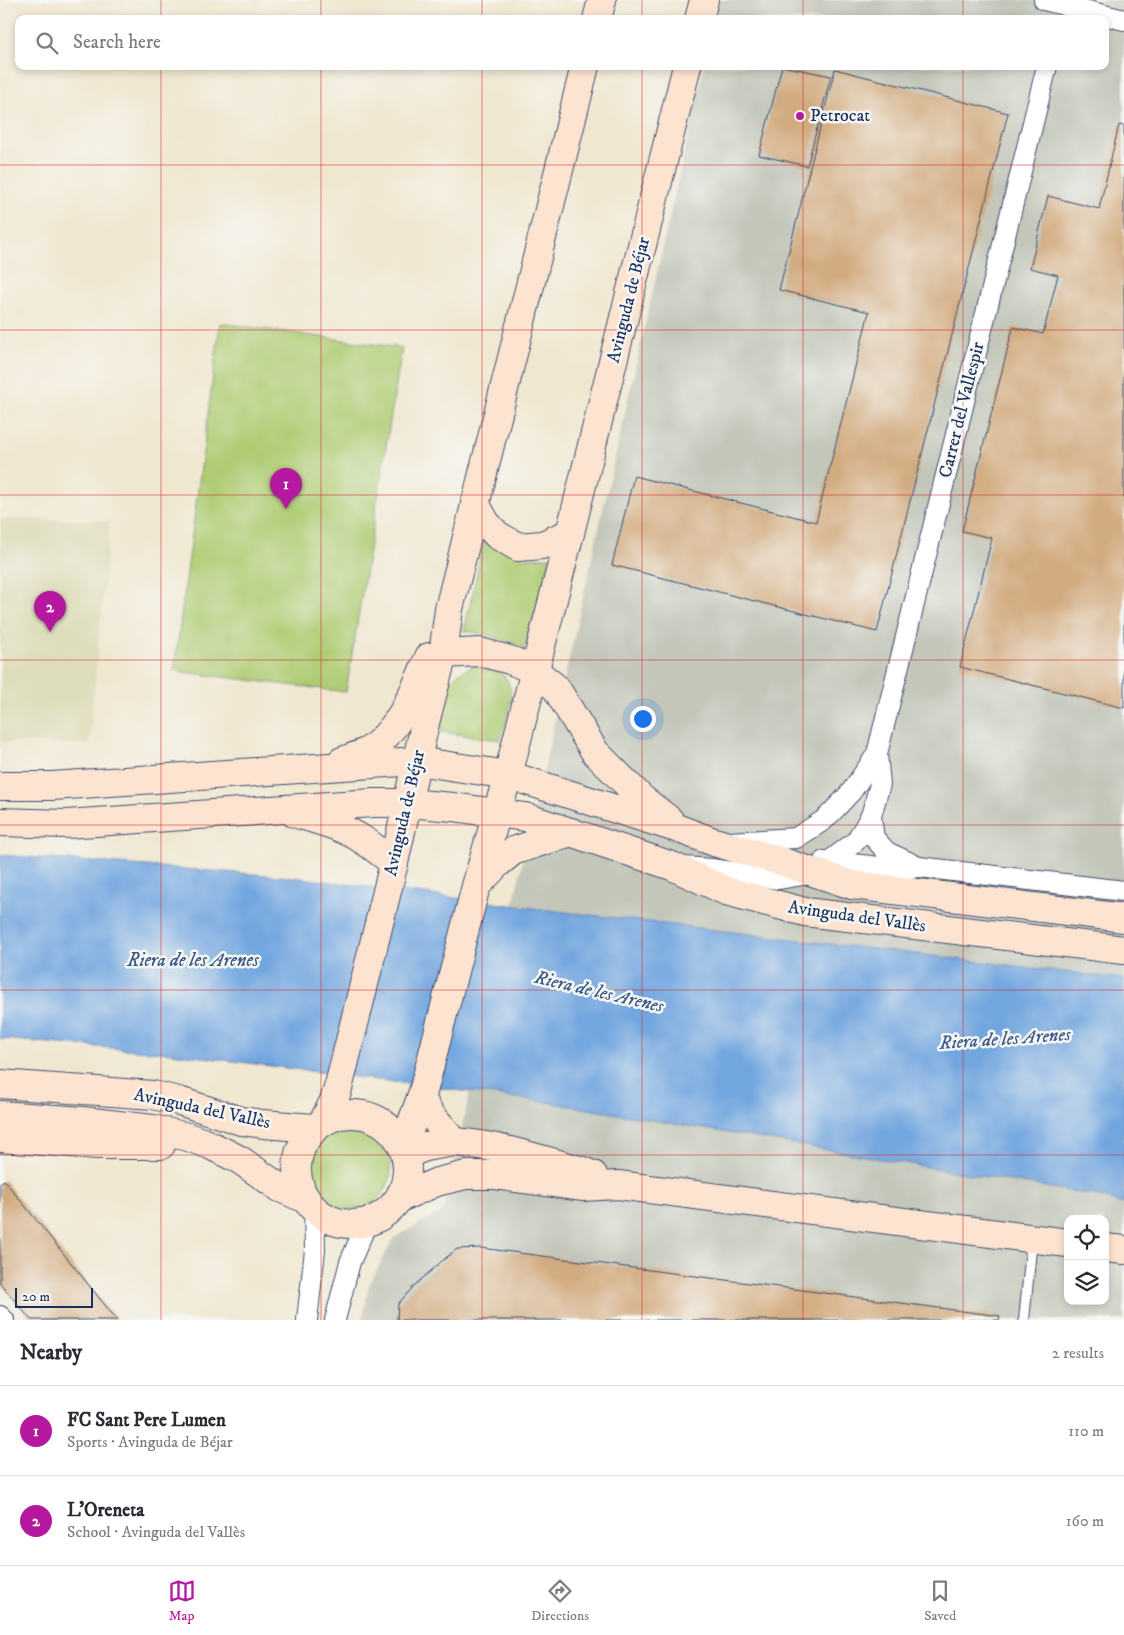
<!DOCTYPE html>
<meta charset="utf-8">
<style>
body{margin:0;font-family:"IM FELL DW Pica",serif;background:#f2f2f3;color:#2b2b33}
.controls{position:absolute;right:15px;bottom:15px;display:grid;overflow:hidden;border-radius:10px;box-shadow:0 2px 8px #0003}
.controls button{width:45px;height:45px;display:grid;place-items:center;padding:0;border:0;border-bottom:1px solid #e1e1e2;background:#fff;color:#2b2b33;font:25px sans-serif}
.scale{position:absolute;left:15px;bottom:12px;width:78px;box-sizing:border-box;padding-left:5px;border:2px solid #1b2f5e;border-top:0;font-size:14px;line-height:18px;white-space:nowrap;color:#1b2f5e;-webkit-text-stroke:4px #f6f6f2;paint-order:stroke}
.you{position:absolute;left:642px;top:718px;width:18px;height:18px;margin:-12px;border:4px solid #fff;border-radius:50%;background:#1a73e8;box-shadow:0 0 0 8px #1a73e833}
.badge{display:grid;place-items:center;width:32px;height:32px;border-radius:50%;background:#b5179e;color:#fff;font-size:16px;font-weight:700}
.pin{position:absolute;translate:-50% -41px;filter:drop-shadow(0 1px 2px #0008)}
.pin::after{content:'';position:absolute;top:26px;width:18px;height:15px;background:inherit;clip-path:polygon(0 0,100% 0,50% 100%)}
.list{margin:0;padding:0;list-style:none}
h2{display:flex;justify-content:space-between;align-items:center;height:65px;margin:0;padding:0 20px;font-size:21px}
h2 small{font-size:16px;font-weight:400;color:#7c7c81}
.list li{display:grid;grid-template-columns:32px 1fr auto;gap:15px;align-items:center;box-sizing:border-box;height:90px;padding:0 20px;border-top:1px solid #e1e1e2}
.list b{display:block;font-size:19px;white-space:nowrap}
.list p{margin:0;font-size:16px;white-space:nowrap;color:#7c7c81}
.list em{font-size:16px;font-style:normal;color:#7c7c81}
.icon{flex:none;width:28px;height:28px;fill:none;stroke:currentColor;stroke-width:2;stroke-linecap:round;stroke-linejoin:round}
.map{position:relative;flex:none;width:1124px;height:1320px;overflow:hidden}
.search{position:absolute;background:#fff;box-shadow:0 2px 8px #0003;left:15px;right:15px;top:15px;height:55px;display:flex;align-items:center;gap:12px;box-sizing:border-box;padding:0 18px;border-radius:10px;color:#7c7c81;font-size:19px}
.sheet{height:245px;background:#fff}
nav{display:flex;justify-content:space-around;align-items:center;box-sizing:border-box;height:70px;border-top:1px solid #e1e1e2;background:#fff;font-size:14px;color:#7c7c81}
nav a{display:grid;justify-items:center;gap:2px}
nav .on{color:#b5179e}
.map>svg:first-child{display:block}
.built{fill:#deddbb}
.industrial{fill:#c3c6b9;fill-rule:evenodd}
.green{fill:#afcc73;stroke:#657e68}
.water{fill:#72a6df;stroke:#466a9e}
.building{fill:#d2ab80}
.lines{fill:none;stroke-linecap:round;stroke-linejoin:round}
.lane-casing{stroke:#3b4b6f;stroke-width:12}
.street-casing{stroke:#3b4b6f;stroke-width:22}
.secondary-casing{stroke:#3b4b6f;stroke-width:30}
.lane{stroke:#fff;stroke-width:10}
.street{stroke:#fff;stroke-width:20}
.secondary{stroke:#fde4d1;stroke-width:28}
.grid{fill:none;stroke:#d62828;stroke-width:1;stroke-opacity:0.55}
.poi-dot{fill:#b5179e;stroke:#f6f6f2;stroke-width:2}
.labels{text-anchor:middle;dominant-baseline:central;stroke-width:5;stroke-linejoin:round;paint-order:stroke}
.poi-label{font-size:18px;fill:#1b2f5e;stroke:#f6f6f2;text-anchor:start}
.street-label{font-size:18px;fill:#1b2f5e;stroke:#f6f6f2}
.water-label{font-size:19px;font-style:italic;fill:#39598b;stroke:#f6f6f2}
</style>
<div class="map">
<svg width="1124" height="1320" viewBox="0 0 1124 1320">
<rect width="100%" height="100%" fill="#f6f6f2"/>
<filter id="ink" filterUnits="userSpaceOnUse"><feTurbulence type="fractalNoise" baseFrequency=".02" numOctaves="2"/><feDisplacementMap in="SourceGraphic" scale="10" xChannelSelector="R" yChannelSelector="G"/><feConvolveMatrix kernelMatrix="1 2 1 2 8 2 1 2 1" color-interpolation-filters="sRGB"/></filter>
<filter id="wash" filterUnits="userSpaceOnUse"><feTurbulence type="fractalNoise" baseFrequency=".0096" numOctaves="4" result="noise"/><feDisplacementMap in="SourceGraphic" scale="20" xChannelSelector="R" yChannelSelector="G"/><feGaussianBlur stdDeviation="1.12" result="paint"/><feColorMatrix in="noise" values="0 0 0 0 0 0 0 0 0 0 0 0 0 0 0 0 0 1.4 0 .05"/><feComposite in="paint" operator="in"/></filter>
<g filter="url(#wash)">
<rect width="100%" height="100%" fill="#f0e7d0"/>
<path class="built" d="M0,519l110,2 -21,223 -89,-2z"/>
<g class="industrial">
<path d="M719,0h405v979l-611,-74 191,-839h401v-47h-390z"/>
<path d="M470,1092l77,10 546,93 31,9v116h-762l7,-35 25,-47 49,-27zM1068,1219h37v82h-37z"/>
</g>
<g class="green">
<path d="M220,323l182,25 -56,344 -172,-21z"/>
<path d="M485,537l39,21 27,-1 -26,91c-20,-8 -39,-15 -61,-17z"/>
<path d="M475,665c6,1 13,1 19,4 29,13 13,49 6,71l-59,-8 8,-49 8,-9z"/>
<circle cx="351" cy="1169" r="40"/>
</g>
<path class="water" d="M0,855l293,22 248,32 583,70v225l-31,-9 -546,-93 -376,-49 -171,-14z"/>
<g id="blocks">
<g class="building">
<path d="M782,66l49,10 -24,90 -48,-11z"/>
<path d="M835,69l173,44 -131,519 -265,-67 22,-89 182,46 53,-210 -90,-22z"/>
<path d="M1119,125l5,1v582l-164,-41 32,-129 -30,-7 51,-204 30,7 15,-59 -28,-7 18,-72 51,13z"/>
<path d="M4,1180l113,140h-86l-31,-37v-100z"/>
<path d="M481,1248l519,68 -1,4h-602l1,-16 17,-19 27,-24 15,-12z"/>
</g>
</g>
</g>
<g filter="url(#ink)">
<use href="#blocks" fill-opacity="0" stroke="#3b4b6f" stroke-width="1"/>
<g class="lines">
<g class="lane-casing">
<path id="lane" d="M1024,1320l8,-80"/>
</g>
<g class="street-casing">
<g id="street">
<path d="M1044,0l80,20"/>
<path d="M871,816l3,22 13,14 32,15 205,24"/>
<path d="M729,842l67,-4 28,-18 12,-12 15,-16 26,-38"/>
<path d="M824,861l75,8 15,-1"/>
<path d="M684,867l27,2 68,10 35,-6 42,-32 15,-25 9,-32 -3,-30 170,-688"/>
<path d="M0,1316l4,4"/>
<path d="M307,1320l8,-70 -1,-41"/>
<path d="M335,1320l15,-58 17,-39"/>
</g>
</g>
<g class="secondary-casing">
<g id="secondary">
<path d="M597,19l5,-19"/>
<path d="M699,19l5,-19"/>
<path d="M475,503l11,20 11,12 21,12 24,-2 28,-12"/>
<path d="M432,666l11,-12 37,-2 30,8 24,10 22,18 39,64 46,46 28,22"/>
<path d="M342,761c8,-3 18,-6 26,-10 32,-21 46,-60 61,-94"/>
<path d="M0,786h52l365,-25 91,14 171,54 35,13 66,19 72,24 272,33"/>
<path d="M294,813c23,7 48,13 69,27 11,7 21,15 31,23"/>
<path d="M0,822l66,2 307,-21h35l45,4 72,10 147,49 54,25 79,21 319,38"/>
<path d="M477,885l20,-21 16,-13 58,-19"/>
<path d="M0,1084l153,11 26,6 62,20 22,3 50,4"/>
<path d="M421,1099l10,16 24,27c43,3 84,17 125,28l13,5"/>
<circle cx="352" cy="1169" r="55"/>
<path d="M0,1115l83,6 70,8 35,8 22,8 30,15 40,28 26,11"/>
<path d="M324,1120l10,-19 5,-16 55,-222 32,-144 17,-65 6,-45 136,-543"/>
<path d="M0,1138l98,7h63"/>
<path d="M403,1147l20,-55 53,-206 32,-111 62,-242 117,-467"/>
<path d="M405,1155l20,-8 30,-5"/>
<path d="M400,1198l37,-16 29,-7h28l88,12 36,-2 450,58"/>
<path d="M1105,1248l19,2"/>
</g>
</g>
<use href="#lane" class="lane"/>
<use href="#street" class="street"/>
<use href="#secondary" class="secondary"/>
</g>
</g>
<path class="grid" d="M161,0v19M321,0v19M482,0v19M642,0v19M803,0v19M963,0v19M161,66v1254M321,66v1254M482,66v1254M642,66v1254M803,66v1254M963,66v1254M0,165h1124M0,330h1124M0,495h1124M0,660h1124M0,825h1124M0,990h1124M0,1155h1124"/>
<circle class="poi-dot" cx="800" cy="116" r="5"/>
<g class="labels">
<g class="poi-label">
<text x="810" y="116">Petrocat</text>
</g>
<g class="street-label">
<text transform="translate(629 300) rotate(-76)">Avinguda de Béjar</text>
<text transform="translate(962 410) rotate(-76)">Carrer del Vallespir</text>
<text transform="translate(405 813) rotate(-77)">Avinguda de Béjar</text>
<text transform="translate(857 917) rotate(8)">Avinguda del Vallès</text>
<text transform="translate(202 1109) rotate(12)">Avinguda del Vallès</text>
</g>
<g class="water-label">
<text x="193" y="960">Riera de les Arenes</text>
<text transform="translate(599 992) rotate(13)">Riera de les Arenes</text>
<text transform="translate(1005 1039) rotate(-4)">Riera de les Arenes</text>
</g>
</g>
</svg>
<div class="controls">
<button><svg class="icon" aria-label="locate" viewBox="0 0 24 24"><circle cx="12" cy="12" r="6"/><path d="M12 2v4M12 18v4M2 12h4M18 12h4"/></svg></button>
<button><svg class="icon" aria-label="layers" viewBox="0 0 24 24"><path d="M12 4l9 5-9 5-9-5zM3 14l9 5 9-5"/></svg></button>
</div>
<div class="scale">20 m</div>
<div class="you"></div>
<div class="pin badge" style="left:286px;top:509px">1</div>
<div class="pin badge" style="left:50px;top:632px">2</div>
<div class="search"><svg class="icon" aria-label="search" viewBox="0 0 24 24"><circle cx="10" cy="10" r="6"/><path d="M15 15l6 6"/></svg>Search here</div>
</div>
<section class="sheet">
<h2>Nearby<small>2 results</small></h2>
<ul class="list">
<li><span class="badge">1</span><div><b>FC Sant Pere Lumen</b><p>Sports · Avinguda de Béjar</p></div><em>110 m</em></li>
<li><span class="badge">2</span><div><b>L'Oreneta</b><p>School · Avinguda del Vallès</p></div><em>160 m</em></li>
</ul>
</section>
<nav>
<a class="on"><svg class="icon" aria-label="map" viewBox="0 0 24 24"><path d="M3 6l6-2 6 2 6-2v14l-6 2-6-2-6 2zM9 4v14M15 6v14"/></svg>Map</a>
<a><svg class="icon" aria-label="directions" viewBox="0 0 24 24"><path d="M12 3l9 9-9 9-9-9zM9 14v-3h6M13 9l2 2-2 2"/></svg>Directions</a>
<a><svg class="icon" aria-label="saved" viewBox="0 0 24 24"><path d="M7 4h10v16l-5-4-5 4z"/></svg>Saved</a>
</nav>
